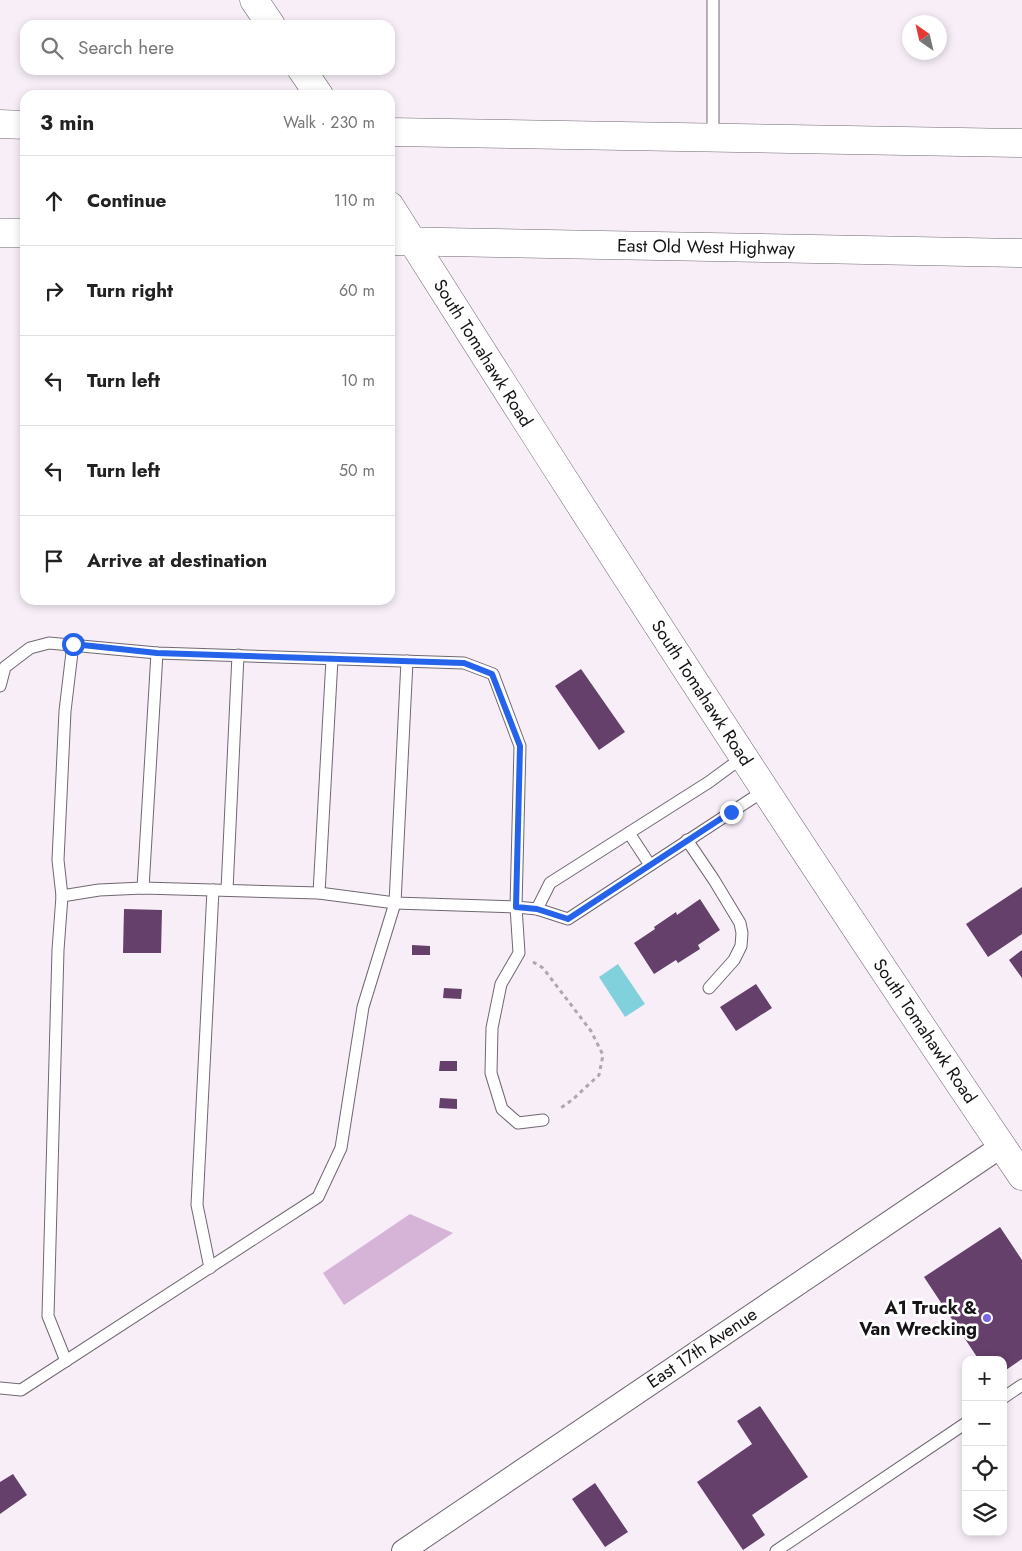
<!DOCTYPE html>
<meta charset="utf-8">
<style>
body{margin:0;font-family:Jost,sans-serif;background:#f6f6f6;color:#222}
.controls{position:absolute;right:15px;bottom:15px;display:grid;overflow:hidden;border-radius:10px;box-shadow:0 2px 8px #0003}
.controls button{width:45px;height:45px;display:grid;place-items:center;padding:0;border:0;border-bottom:1px solid #e0e0e0;background:#fff;color:#222;font:25px sans-serif}
.compass{position:absolute;left:902px;top:15px;width:45px;height:45px;border-radius:50%;background:#fff;box-shadow:0 2px 8px #0003;rotate:326deg}
.stop{position:absolute;width:15px;height:15px;margin:-11px;border:4px solid #2563eb;border-radius:50%;background:#fff}
.stop.end{background:#2563eb;border-color:#fff;box-shadow:0 1px 5px #0008}
.list{margin:0;padding:0;list-style:none}
h2{display:flex;justify-content:space-between;align-items:center;height:65px;margin:0;padding:0 20px;font-size:21px}
h2 small{font-size:16px;font-weight:400;color:#767676}
.list li{display:grid;grid-template-columns:32px 1fr auto;gap:15px;align-items:center;box-sizing:border-box;height:90px;padding:0 20px;border-top:1px solid #e0e0e0}
.list b{display:block;font-size:19px;white-space:nowrap}
.list em{font-size:16px;font-style:normal;color:#767676}
.icon{flex:none;width:28px;height:28px;fill:none;stroke:currentColor;stroke-width:2;stroke-linecap:round;stroke-linejoin:round}
.map{position:relative;flex:none;width:1022px;height:1551px;overflow:hidden}
.search{position:absolute;background:#fff;box-shadow:0 2px 8px #0003;left:20px;top:20px;width:375px;height:55px;display:flex;align-items:center;gap:12px;box-sizing:border-box;padding:0 18px;border-radius:15px;color:#767676;font-size:19px}
.panel{position:absolute;background:#fff;box-shadow:0 2px 8px #0003;left:20px;top:90px;width:375px;height:515px;border-radius:15px}
.map>svg:first-child{display:block}
.green{fill:#d5b4d8}
.water{fill:#81d1dd}
.building{fill:#65406a}
.lines{fill:none;stroke-linecap:round;stroke-linejoin:round}
.service-casing{stroke:#706871;stroke-width:13}
.minor-casing{stroke:#706871;stroke-width:24}
.secondary-casing{stroke:#706871;stroke-width:29}
.primary-casing{stroke:#706871;stroke-width:29}
.path{stroke:#aea7af;stroke-width:3;stroke-dasharray:4 4;stroke-linecap:butt}
.service{stroke:#fff;stroke-width:11}
.minor{stroke:#fff;stroke-width:22}
.secondary{stroke:#fff;stroke-width:28}
.primary{stroke:#fff;stroke-width:28}
.route{stroke:#2563eb;stroke-width:6}
.poi-dot{fill:#7a64df;stroke:#fff;stroke-width:2}
.labels{text-anchor:middle;dominant-baseline:central;stroke-width:5;stroke-linejoin:round;paint-order:stroke}
.street-label{font-size:18px;fill:#171418;stroke:#fff}
.poi-label{font-size:18px;font-weight:bold;fill:#171418;stroke:#fff;text-anchor:end}
</style>
<div class="map">
<svg width="1022" height="1551" viewBox="0 0 1022 1551">
<rect width="100%" height="100%" fill="#f7eef8"/>
<path class="green" d="M410,1214l43,19 -109,72 -21,-32z"/>
<path class="water" d="M618,964l27,40 -20,13 -26,-40z"/>
<g class="building">
<path d="M581,669l44,63 -26,18 -44,-64z"/>
<path d="M1022,887v47l-34,23 -22,-33z"/>
<path d="M700,899l20,31 -22,15 2,4 -22,14 -2,-3 -22,14 -20,-31 21,-14 -1,-2 22,-15 1,3z"/>
<path d="M124,909l38,1 -1,43h-38z"/>
<path d="M412,945l18,1v9h-18z"/>
<path d="M1022,950v28l-13,-18z"/>
<path d="M756,984l16,24 -36,23 -16,-24z"/>
<path d="M444,988l18,1 -1,10 -18,-1z"/>
<path d="M440,1061h17v10h-18z"/>
<path d="M440,1098l17,1v10l-18,-1z"/>
<path d="M1000,1227l22,33v99l-19,13v-12h-24l-55,-83z"/>
<path d="M760,1406l48,71 -56,38 13,20 -22,15 -46,-68 55,-38 -15,-23z"/>
<path d="M13,1474l14,21 -27,19v-32z"/>
<path d="M595,1483l33,49 -23,15 -33,-48z"/>
</g>
<g class="lines">
<g class="service-casing">
<g id="service">
<path d="M713,0v138"/>
<path d="M0,686l5,-19 25,-19 19,-5 108,10 307,10 29,11 27,72 -4,161 3,46 -18,31 -9,44 -1,45 11,36 16,14 25,-3"/>
<path d="M629,833l21,32"/>
<path d="M687,840l27,40 26,43 2,10 -1,13 -7,14 -25,28"/>
<path d="M143,888l14,-235"/>
<path d="M227,890l11,-235"/>
<path d="M319,893l13,-234"/>
<path d="M62,896l37,-6 44,-2 176,5 76,10 121,4 21,2 31,10 197,-129"/>
<path d="M537,909l13,-26 159,-101 34,-25"/>
<path d="M210,1268l-13,-63 16,-315"/>
<path d="M66,1361l-18,-45 10,-366 4,-54 -4,-36 7,-149 8,-67"/>
<path d="M0,1388l21,2 297,-193 23,-49 22,-141 32,-104 12,-242"/>
<path d="M1003,1398l19,-13"/>
<path d="M776,1551l190,-128"/>
</g>
</g>
<g class="minor-casing">
<path id="minor" d="M403,1551l599,-405"/>
</g>
<g class="secondary-casing">
<g id="secondary">
<path d="M254,0l17,25"/>
<path d="M302,70l17,25"/>
<path d="M390,206c206,326 415,650 632,970"/>
</g>
</g>
<g class="primary-casing">
<g id="primary">
<path d="M0,124l25,1"/>
<path d="M390,132l632,11"/>
<path d="M0,233h25"/>
<path d="M390,241l632,12"/>
</g>
</g>
<path class="path" d="M533,962l10,6 48,63 12,24 -4,20 -27,25 -14,10"/>
<use href="#service" class="service"/>
<use href="#minor" class="minor"/>
<use href="#secondary" class="secondary"/>
<use href="#primary" class="primary"/>
</g>
<g class="lines">
<path class="route" d="M73,644l84,9 307,10 28,11 28,72 -4,161 21,2 31,10 163,-107"/>
</g>
<circle class="poi-dot" cx="987" cy="1318" r="5"/>
<g class="labels">
<g class="street-label">
<text transform="translate(706 247) rotate(1)">East Old West Highway</text>
<text transform="translate(483 353) rotate(58)">South Tomahawk Road</text>
<text transform="translate(702 693) rotate(57)">South Tomahawk Road</text>
<text transform="translate(925 1031) rotate(56)">South Tomahawk Road</text>
<text transform="translate(702 1348) rotate(-34)">East 17th Avenue</text>
</g>
<g class="poi-label">
<text x="977" y="1308">A1 Truck &amp;<tspan x="977" dy="21">Van Wrecking</tspan></text>
</g>
</g>
</svg>
<div class="controls">
<button>+</button>
<button>−</button>
<button><svg class="icon" aria-label="locate" viewBox="0 0 24 24"><circle cx="12" cy="12" r="6"/><path d="M12 2v4M12 18v4M2 12h4M18 12h4"/></svg></button>
<button><svg class="icon" aria-label="layers" viewBox="0 0 24 24"><path d="M12 4l9 5-9 5-9-5zM3 14l9 5 9-5"/></svg></button>
</div>
<svg class="compass" viewBox="-18 -18 36 36"><path d="M0-13l5 13h-10z" fill="#e53935"/><path d="M0 13l5-13h-10z" fill="#767676"/></svg>
<div class="stop" style="left:73px;top:644px"></div>
<div class="stop end" style="left:731px;top:812px"></div>
<div class="search"><svg class="icon" aria-label="search" viewBox="0 0 24 24"><circle cx="10" cy="10" r="6"/><path d="M15 15l6 6"/></svg>Search here</div>
<section class="panel">
<h2>3 min<small>Walk · 230 m</small></h2>
<ul class="list">
<li><svg class="icon" aria-label="ahead" viewBox="0 0 24 24"><path d="M12 20V5M6 11l6-6 6 6"/></svg><div><b>Continue</b></div><em>110 m</em></li>
<li><svg class="icon" aria-label="right" viewBox="0 0 24 24"><path d="M7 20v-9h11M14 6l5 5-5 5"/></svg><div><b>Turn right</b></div><em>60 m</em></li>
<li><svg class="icon" aria-label="left" viewBox="0 0 24 24"><path d="M17 20v-9H6M10 6l-5 5 5 5"/></svg><div><b>Turn left</b></div><em>10 m</em></li>
<li><svg class="icon" aria-label="left" viewBox="0 0 24 24"><path d="M17 20v-9H6M10 6l-5 5 5 5"/></svg><div><b>Turn left</b></div><em>50 m</em></li>
<li><svg class="icon" aria-label="arrive" viewBox="0 0 24 24"><path d="M6 21V4h12l-3 4 3 4H6"/></svg><div><b>Arrive at destination</b></div></li>
</ul>
</section>
</div>
